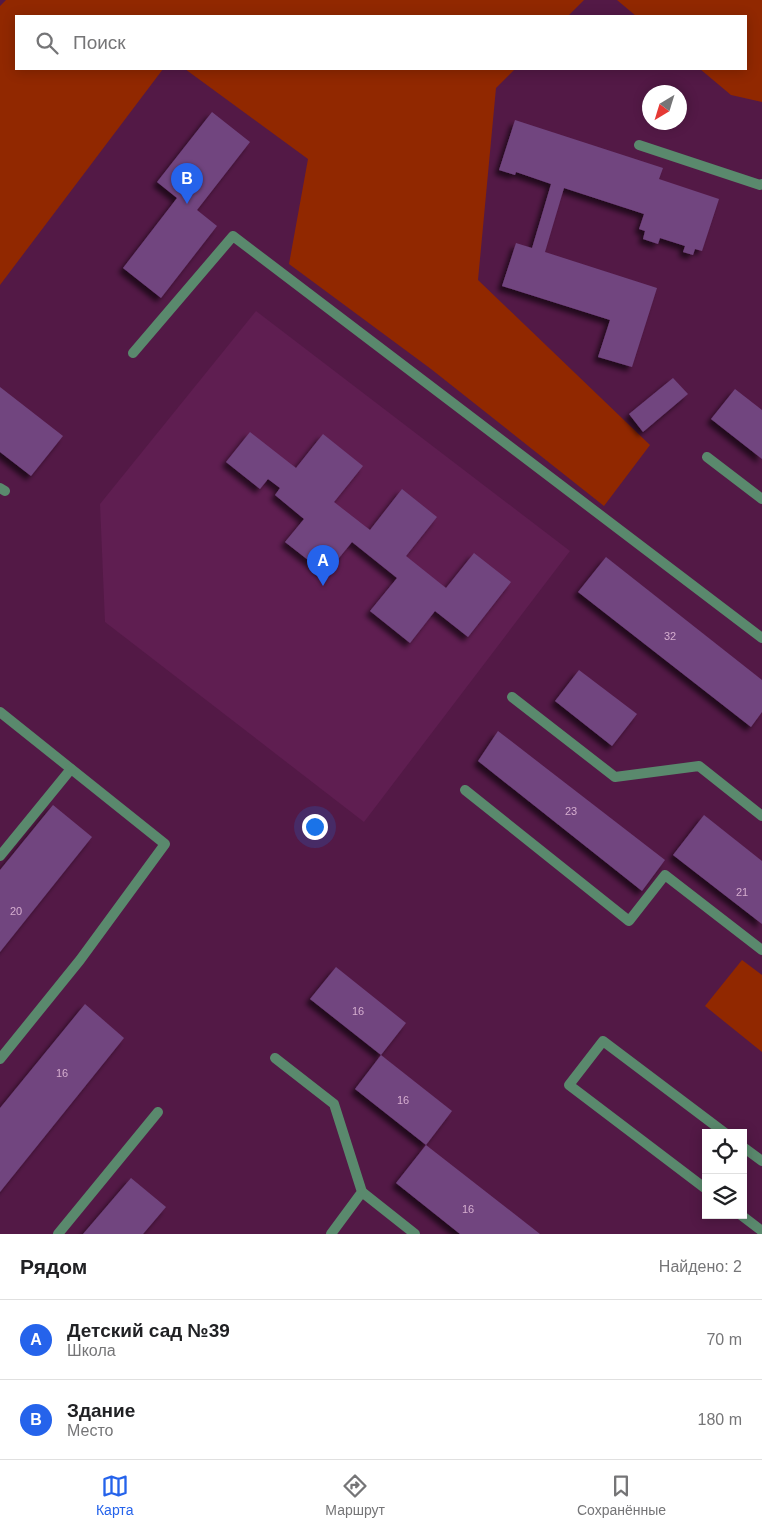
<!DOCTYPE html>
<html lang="ru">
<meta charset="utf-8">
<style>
body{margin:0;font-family:Arial,sans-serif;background:#f6f6f6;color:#202124}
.controls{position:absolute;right:15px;bottom:15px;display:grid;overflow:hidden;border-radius:0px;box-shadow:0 2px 12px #0003}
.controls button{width:45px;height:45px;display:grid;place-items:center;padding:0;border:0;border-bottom:1px solid #e0e0e0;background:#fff;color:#202124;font:25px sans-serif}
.compass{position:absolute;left:642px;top:85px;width:45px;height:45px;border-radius:50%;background:#fff;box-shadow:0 2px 12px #0003;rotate:218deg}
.you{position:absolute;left:314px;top:826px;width:18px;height:18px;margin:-12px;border:4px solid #fff;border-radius:50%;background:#1a73e8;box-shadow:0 0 0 8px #1a73e833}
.badge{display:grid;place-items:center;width:32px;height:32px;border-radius:50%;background:#2563eb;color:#fff;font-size:16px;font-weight:700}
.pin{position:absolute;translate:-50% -41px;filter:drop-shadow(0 1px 2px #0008)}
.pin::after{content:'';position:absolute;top:26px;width:18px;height:15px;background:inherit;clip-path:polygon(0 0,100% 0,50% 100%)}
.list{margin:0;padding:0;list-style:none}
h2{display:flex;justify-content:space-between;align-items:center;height:65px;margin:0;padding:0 20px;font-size:21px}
h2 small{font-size:16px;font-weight:400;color:#757577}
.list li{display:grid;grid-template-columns:32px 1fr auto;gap:15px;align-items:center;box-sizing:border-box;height:80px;padding:0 20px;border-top:1px solid #e0e0e0}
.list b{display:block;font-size:19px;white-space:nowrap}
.list p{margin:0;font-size:16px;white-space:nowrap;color:#757577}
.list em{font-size:16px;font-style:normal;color:#757577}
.icon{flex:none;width:28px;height:28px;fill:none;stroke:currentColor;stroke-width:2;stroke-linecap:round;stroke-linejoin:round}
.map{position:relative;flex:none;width:762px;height:1234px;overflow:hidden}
.search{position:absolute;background:#fff;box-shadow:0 2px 12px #0003;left:15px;right:15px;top:15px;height:55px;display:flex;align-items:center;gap:12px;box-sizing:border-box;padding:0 18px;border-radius:0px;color:#757577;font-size:19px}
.sheet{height:225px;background:#fff}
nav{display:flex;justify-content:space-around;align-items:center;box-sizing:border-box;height:70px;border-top:1px solid #e0e0e0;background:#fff;font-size:14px;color:#757577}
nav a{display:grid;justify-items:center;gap:2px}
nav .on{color:#2563eb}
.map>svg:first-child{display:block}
.built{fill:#5f1e51}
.green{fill:#912800}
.building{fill:#71457f;filter:url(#shadow)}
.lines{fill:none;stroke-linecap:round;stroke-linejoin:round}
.lane{stroke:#5a896d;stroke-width:10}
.labels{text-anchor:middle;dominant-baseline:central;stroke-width:4;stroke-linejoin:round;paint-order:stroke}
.number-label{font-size:11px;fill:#d5aecf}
</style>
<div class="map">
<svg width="762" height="1234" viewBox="0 0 762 1234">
<defs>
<filter id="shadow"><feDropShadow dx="-4.5" dy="4.5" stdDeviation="2.5" flood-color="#0009"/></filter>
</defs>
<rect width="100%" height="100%" fill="#531946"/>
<path class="built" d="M256,311l314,240 -206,271 -259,-200 -5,-118z"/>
<g class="green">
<path d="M6,0h578l-16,16h-552v53h147l-163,216v-279z"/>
<path d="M617,0h145v102l-31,-7 -31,-26h46v-53h-110z"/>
<path d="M185,69h330l-19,19 -18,192 172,165 -46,61 -173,-137 -142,-105 19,-105z"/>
<path d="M742,960l20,15v77l-57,-46z"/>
</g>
<g class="building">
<path d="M212,112l38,30 -53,68 20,16 -56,72 -38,-30 54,-70 -20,-16z"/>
<path d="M515,120l148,48 -4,11 60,20 -17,52 -7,-2 -2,6 -10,-3 2,-6 -25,-8 -2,6 -15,-5 2,-8 -6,-2 5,-15 -80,-26 -19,64 112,36 -25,79 -34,-10 12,-37 -108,-34 14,-43 16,5 19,-64 -35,-12 -1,3 -16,-5z"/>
<path d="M673,378l15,16 -45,38 -14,-18z"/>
<path d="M0,387l63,49 -32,40 -31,-24z"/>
<path d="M735,389l27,21v49l-51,-40z"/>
<path d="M250,432l46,36 27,-34 40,32 -29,36 36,28 32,-41 35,28 -31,39 40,32 28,-35 37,29 -43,55 -33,-26 -25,32 -40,-32 27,-33 -45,-36 -26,32 -41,-32 19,-23 -29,-24 5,-7 -12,-9 -8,10 -34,-27z"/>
<path d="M606,557l156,123v32l-11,15 -173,-135z"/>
<path d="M579,670l58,44 -25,32 -57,-45z"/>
<path d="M498,731l167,129 -23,31 -164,-130z"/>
<path d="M53,805l39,32 -92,115v-82z"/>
<path d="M704,815l58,46v63l-89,-69z"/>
<path d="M336,967l70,56 -25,32 -71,-56z"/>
<path d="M85,1004l39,34 -124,154v-84z"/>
<path d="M381,1055l71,56 -26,34 -71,-56z"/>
<path d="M426,1145l114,89h-80l-64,-51z"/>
<path d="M131,1178l35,29 -23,27h-60z"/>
</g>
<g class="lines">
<g class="lane">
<path d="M639,145l121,40 2,-1"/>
<path d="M133,353l100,-117 529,402"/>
<path d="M707,457l55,42"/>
<path d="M0,488l5,3"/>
<path d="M512,697l103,80 84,-11 63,50"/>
<path d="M0,712l165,132 -85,116 -80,99"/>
<path d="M465,790l164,131 36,-46 97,75"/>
<path d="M0,856l71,-87"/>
<path d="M275,1058l59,46 28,88 -31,42"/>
<path d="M743,1147l19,14"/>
<path d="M706,1189l-137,-104 34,-44 122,92"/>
<path d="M362,1192l53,42"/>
<path d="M741,1215l21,16"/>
<path d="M58,1234l100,-122"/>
</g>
</g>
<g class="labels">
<g class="number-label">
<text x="670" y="636">32</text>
<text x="571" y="811">23</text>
<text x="742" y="892">21</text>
<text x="16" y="911">20</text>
<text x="358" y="1011">16</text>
<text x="62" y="1073">16</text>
<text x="403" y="1100">16</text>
<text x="468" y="1209">16</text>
</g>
</g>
</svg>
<div class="controls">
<button><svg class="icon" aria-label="locate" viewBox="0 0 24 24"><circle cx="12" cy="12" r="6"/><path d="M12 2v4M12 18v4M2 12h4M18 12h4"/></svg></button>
<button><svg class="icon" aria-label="layers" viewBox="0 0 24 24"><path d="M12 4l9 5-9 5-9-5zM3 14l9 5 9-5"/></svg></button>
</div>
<svg class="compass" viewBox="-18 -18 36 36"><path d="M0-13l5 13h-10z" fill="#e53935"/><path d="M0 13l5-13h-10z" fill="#757577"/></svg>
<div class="you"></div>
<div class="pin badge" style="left:323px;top:586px">A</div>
<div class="pin badge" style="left:187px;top:204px">B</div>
<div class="search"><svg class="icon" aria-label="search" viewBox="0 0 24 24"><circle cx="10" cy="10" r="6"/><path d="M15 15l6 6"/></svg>Поиск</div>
</div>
<section class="sheet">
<h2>Рядом<small>Найдено: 2</small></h2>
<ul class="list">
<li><span class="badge">A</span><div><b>Детский сад №39</b><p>Школа</p></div><em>70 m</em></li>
<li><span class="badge">B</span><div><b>Здание</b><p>Место</p></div><em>180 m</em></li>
</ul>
</section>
<nav>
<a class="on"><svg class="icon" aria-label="map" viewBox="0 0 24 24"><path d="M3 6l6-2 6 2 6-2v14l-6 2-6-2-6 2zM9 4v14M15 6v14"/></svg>Карта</a>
<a><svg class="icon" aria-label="directions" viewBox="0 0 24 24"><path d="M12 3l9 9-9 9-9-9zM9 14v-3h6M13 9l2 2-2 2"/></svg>Маршрут</a>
<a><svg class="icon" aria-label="saved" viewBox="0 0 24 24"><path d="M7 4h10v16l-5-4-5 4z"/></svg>Сохранённые</a>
</nav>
